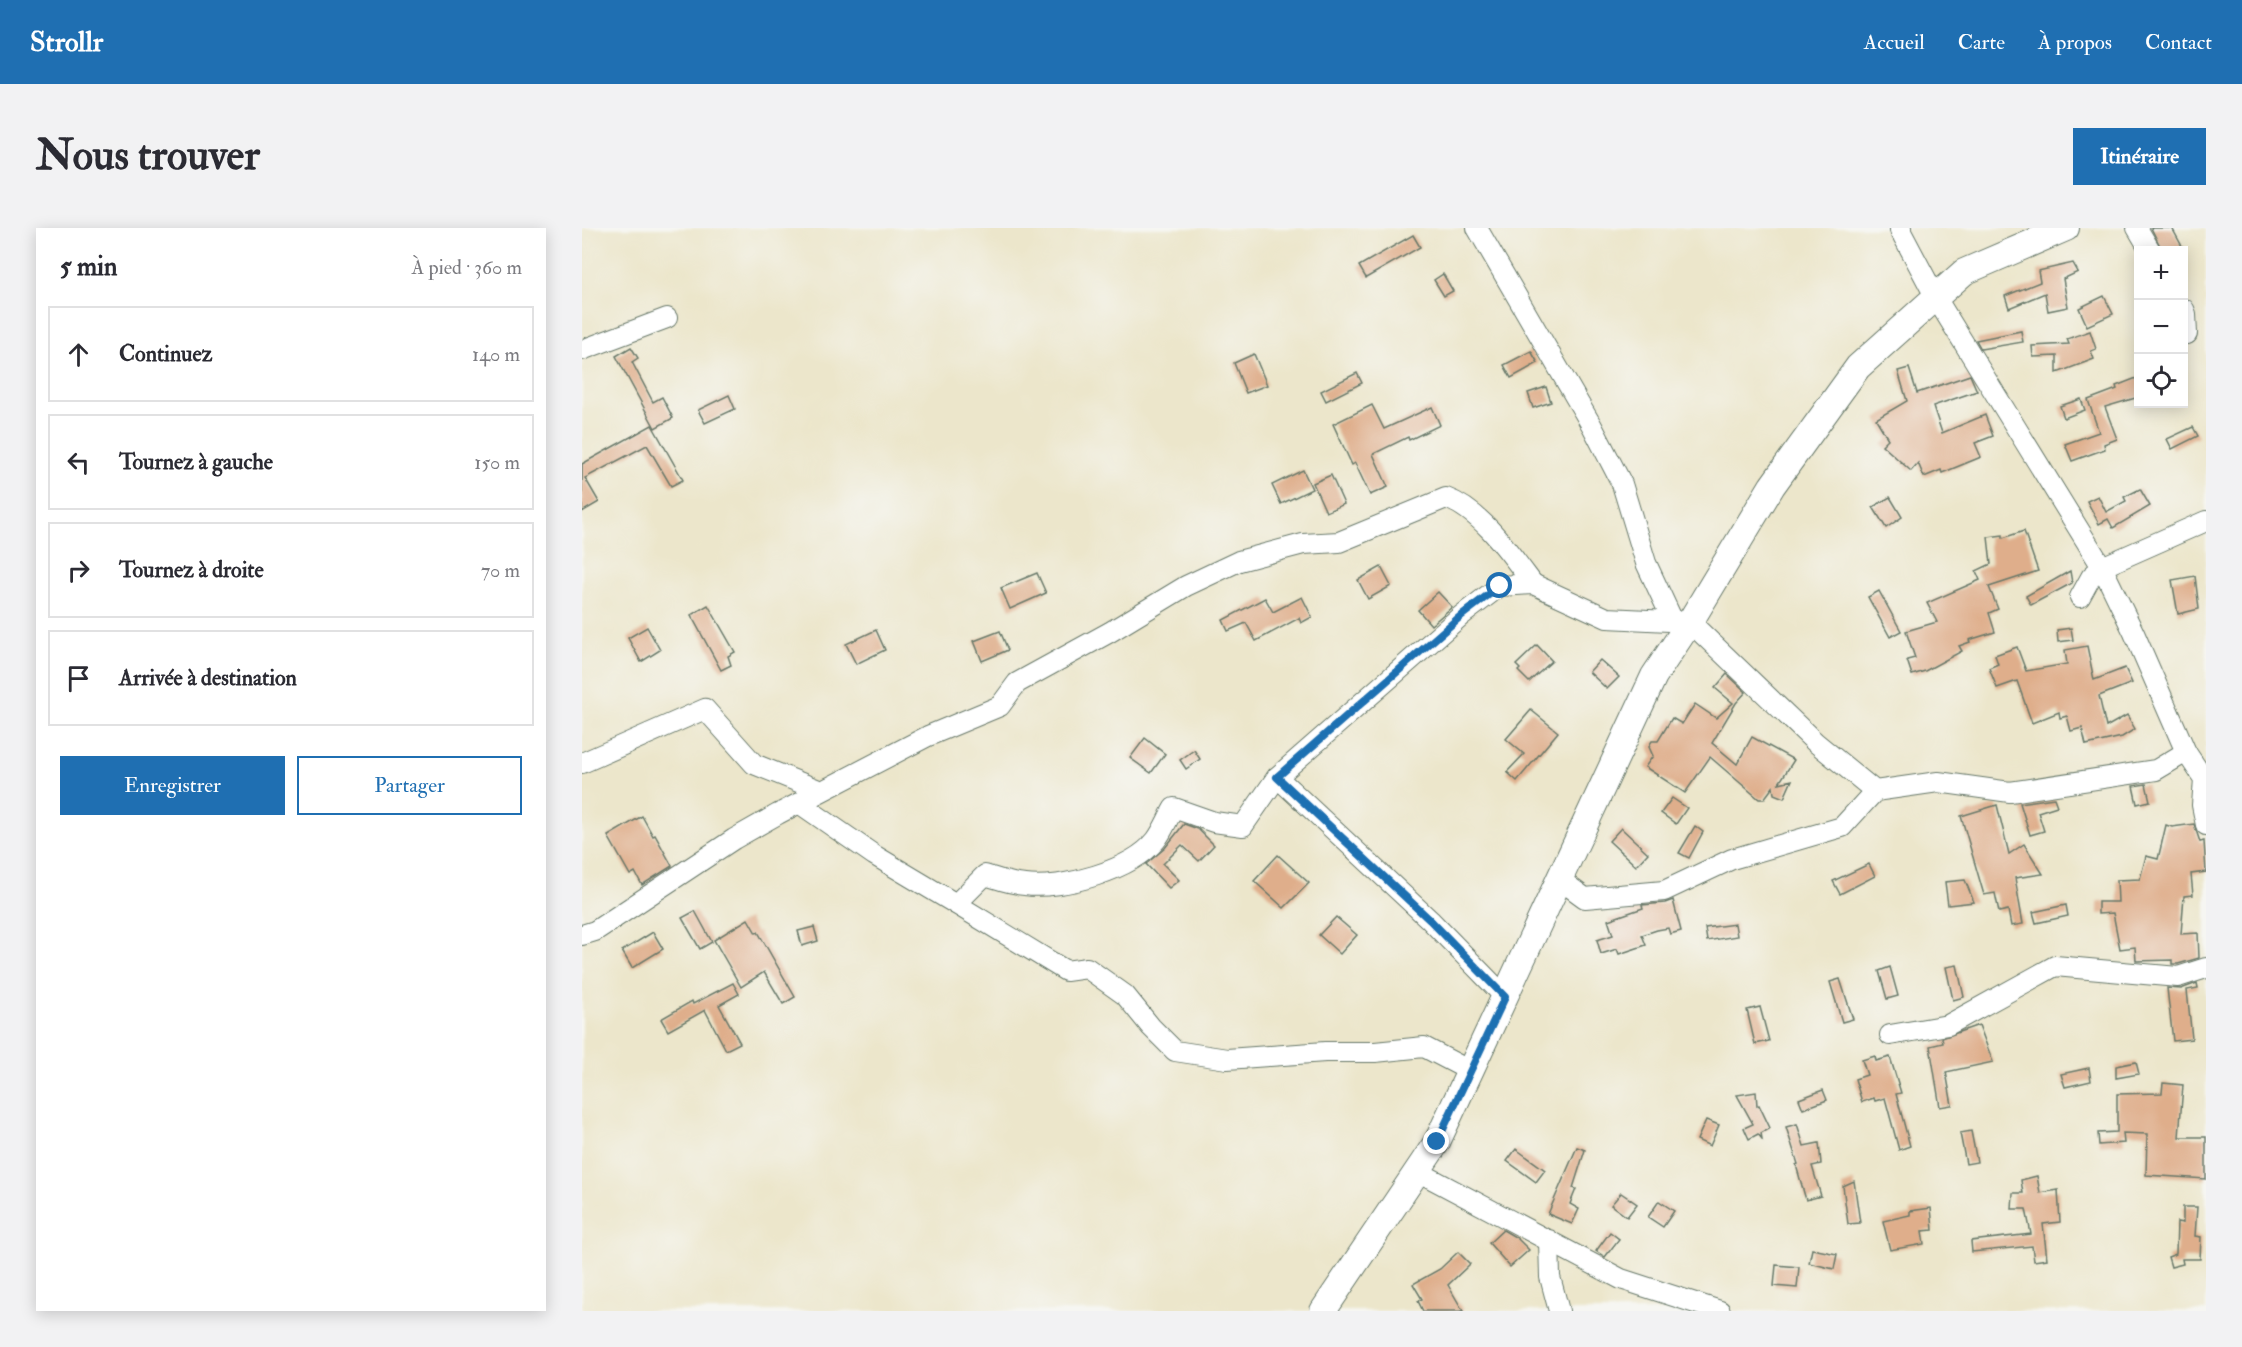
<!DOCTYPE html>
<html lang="fr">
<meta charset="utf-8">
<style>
body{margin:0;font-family:"IM FELL Double Pica",serif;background:#f2f2f3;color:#2b2b33}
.controls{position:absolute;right:18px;top:18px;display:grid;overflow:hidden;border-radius:0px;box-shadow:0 3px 15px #0003}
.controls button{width:54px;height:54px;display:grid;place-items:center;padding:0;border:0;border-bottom:2px solid #e1e1e2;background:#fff;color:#2b2b33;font:30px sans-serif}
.stop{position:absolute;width:18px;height:18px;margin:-14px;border:4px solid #1f6fb2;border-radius:50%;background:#fff}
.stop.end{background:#1f6fb2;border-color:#fff;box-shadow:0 2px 6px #0008}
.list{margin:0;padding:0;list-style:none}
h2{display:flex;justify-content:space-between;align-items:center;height:78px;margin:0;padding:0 24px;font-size:26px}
h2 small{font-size:20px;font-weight:400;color:#7c7c81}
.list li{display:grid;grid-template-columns:39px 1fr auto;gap:18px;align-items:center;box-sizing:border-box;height:96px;margin:0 12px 12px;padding:0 12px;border:2px solid #e1e1e2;border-radius:0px}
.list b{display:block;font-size:22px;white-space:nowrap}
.list em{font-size:20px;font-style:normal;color:#7c7c81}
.actions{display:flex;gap:12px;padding:18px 24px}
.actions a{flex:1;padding:14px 0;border:2px solid #1f6fb2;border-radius:0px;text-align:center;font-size:21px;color:#1f6fb2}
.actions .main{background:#1f6fb2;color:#fff}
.icon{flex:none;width:33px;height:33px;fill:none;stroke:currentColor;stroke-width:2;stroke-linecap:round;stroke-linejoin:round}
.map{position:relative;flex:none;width:1624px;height:1083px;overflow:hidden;border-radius:0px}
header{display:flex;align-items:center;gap:36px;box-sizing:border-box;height:84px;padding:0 30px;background:#1f6fb2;color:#fff}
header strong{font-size:28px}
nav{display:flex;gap:33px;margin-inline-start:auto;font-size:21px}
.intro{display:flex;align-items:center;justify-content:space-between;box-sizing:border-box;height:144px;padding:0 36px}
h1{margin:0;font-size:42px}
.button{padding:15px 27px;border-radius:0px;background:#1f6fb2;color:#fff;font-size:21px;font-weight:700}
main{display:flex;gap:36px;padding:0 36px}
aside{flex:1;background:#fff;border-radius:0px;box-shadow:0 3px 15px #0003}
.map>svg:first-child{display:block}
.building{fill:#dfae8b}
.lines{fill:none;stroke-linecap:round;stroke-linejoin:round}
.minor-casing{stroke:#677869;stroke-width:22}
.major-casing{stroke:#677869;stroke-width:28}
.minor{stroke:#fff;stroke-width:20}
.major{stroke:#fff;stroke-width:26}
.route{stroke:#1f6fb2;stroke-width:8}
</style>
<header>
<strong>Strollr</strong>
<nav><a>Accueil</a><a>Carte</a><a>À propos</a><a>Contact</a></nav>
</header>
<div class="intro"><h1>Nous trouver</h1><a class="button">Itinéraire</a></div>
<main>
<aside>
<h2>5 min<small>À pied · 360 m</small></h2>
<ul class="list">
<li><svg class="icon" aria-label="ahead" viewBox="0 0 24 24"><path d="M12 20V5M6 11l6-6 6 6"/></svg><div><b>Continuez</b></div><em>140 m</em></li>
<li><svg class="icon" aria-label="left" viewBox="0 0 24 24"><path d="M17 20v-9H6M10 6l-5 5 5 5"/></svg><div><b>Tournez à gauche</b></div><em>150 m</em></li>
<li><svg class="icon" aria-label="right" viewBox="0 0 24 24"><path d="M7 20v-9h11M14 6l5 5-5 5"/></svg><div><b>Tournez à droite</b></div><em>70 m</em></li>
<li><svg class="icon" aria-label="arrive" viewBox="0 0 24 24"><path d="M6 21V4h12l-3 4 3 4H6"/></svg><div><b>Arrivée à destination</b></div></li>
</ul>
<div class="actions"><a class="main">Enregistrer</a><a>Partager</a></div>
</aside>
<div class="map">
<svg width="1624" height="1083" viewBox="0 0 1624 1083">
<rect width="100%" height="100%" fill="#f6f6f2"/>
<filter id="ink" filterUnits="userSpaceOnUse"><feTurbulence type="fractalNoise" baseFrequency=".0167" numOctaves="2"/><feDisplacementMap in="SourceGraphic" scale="12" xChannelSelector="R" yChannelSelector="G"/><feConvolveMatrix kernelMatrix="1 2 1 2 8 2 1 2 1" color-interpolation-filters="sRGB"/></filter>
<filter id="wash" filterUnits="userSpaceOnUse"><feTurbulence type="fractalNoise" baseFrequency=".008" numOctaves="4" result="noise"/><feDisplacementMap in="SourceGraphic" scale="24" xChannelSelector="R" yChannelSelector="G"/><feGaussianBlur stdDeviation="1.35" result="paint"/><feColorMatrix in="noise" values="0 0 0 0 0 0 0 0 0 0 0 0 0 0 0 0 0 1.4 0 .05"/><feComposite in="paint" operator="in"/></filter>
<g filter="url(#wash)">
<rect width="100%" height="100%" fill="#ece6cb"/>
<g id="blocks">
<g class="building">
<path d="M1569,0h21l12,22h-22z"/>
<path d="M831,7l7,12 -54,31 -7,-12z"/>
<path d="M1491,35l5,9 -15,7 5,28 -20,4 -3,-18 -36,15 -4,-12 35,-14 -2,-11z"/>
<path d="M861,46l10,17 -9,5 -10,-16z"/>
<path d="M1522,68l9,18 -26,12 -8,-18z"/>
<path d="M1439,103l2,11 -42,7 -5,-9z"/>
<path d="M1508,103l6,18 -5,2 3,8 -37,14v-17l-24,1 -1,-11 37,-2 -2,-5z"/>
<path d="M49,119l7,11 -6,4 21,40 9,-5 11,21 -18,10 -39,-72z"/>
<path d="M949,123l7,12 -27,15 -7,-13z"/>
<path d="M672,126l13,31 -21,8 -12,-30z"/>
<path d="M1327,140l8,25 53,-18 7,16 -44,15 9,27 43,-18 8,21 -18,7 6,14 -39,16 -1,-3 -17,7 -6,-14 -7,8 -29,-26 6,-6 -12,-20 31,-18 -9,-30z"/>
<path d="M775,145l5,10 -36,18 -5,-10z"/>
<path d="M1557,149v20l-34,10 12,32 -13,5 1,5 -33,12 -7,-17 34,-12 -11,-32 29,-11 -1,-3z"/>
<path d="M964,159l5,15 -18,6 -5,-15z"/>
<path d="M147,167l6,14 -30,14 -7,-13z"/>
<path d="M1499,171l4,11 -21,8 -4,-12z"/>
<path d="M790,177l12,24 48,-22 8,18 -31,15 -1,-3 -35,17 15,33 -18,8 -15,-32 -3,2 -19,-41z"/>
<path d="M70,197l31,55 -12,6 -24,-41 -62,33 14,24 -17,10v-48z"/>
<path d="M1611,199l5,9 -26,13 -5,-10z"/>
<path d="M721,242l9,19 -31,15 -9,-19z"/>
<path d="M749,247l13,29 -18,8 -13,-29z"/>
<path d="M1558,261l10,17 -37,22 -5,-9 -9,5 -12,-23 11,-5 8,16 20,-11 -2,-4z"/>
<path d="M1308,269l12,20 -16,11 -13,-21z"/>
<path d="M1442,303l14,40 -49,16 9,22 -9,4 6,19 -26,8 1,2 -11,4 3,5 -37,20 -13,4 -5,-15 8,-2 -9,-27 31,-9 -10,-19 53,-23 -4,-9 15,-7 -3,-27 15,-2v3z"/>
<path d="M799,339l10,19 -23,13 -10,-19z"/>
<path d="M1488,343l2,12 -41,22 -5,-9z"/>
<path d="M455,345l9,20 -36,16 -9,-21z"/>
<path d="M1613,348l4,33 -21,5 -6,-34z"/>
<path d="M1297,363l22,40 -11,6 -22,-40z"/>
<path d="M856,364l14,15 -21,18 -13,-15z"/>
<path d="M720,369l10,20 -11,6 -2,-5 -43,23 -10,-18 -18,8 -5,-11 42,-22 8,14z"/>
<path d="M126,377l27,47 -7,4 3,9 -10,5 -30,-55z"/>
<path d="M65,399l13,23 -19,12 -13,-24z"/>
<path d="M1489,400l2,12 -15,2 -1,-12z"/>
<path d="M294,402l9,20 -29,14 -10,-20z"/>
<path d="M418,403l8,19 -26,11 -8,-20z"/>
<path d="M955,417l15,16 -23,21 -11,-11 2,-2 -4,-4z"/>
<path d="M1505,418l7,34 31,-12 7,15 -33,13 7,31 21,-12 8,14 -13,8 -36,8 -4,-17 -11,3 -4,-15 -7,2 -1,-6 -27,11 -15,-42 -20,7 -8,-20 9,-4 -3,-9 22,-8 9,24 41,-7 -2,-14z"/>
<path d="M1018,432l19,17 -12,12 -18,-17z"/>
<path d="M1145,446l19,18 -10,11 -24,40 25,21 15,-27 42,23 -15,23 13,-3 -8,18 -10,-4 -1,-7 -9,12h-5l-49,-42 -25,36 -40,-26 8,-11 -4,-9 1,-3 2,-3h6l14,-23 10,6 13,-20 21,14 17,-15 -18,-15z"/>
<path d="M949,482l27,22 -41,49 -10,-9 17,-18 -18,-15z"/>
<path d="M563,510l20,16 -14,19 -21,-15z"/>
<path d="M612,522l6,9 -14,10 -6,-9z"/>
<path d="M1564,556l4,17 -13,3 -4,-18z"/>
<path d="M1090,570l15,10 -11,16 -15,-11z"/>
<path d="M1472,570l3,8 -19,6 6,19 -14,4 -10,-32z"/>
<path d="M1415,577l12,49 15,-10 19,30 -28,4 8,46 -12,2 -3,-16 -9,2 -4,-19 -11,2 -23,-79z"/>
<path d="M60,588l11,20 2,-1 17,31 -30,19 -7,-13 -5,3 -22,-39z"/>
<path d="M602,596l14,5 16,16 -15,16 -17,-16 -19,19 16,16 -10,8 -23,-24 19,-16z"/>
<path d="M1612,596l6,18 4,-1 2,31 -15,2 2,21 -9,1 -3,38 17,-1 1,25 -21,6h-6v-4l-36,1 -1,-14 -15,2 -7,-36 -15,1v-12h20l-1,-22 23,-1 6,-23 12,3 8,-34 6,2z"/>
<path d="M1113,598l8,6 -14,26 -10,-5z"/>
<path d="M1039,600l27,25 -12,13 -27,-25z"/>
<path d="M696,627l31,28 -25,25 -30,-27z"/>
<path d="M1287,636l6,12 -35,18 -7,-13z"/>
<path d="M1383,652l9,22 -26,3 -3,-23z"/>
<path d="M1091,672l8,31 -11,3 -2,-6 -11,2 -15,5 4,10 -27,9 -2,-5 -16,5 -4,-14 16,-5 -5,-15 35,-12 -1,-3 23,-2z"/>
<path d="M1484,677l2,11 -32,7 -3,-11z"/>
<path d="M113,683l17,31 -12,7 -18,-31z"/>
<path d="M754,689l21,18 -17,19 -21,-19z"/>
<path d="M166,691l8,14 2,-1 37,65 -12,7 -19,-32 -23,15 -27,-47z"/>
<path d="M1153,696l2,12 -30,5 -2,-13z"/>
<path d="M232,699l4,14 -16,5 -4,-15z"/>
<path d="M71,704l10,17 -31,19 -10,-17z"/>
<path d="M1375,737l7,32 -11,3 -7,-33z"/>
<path d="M1308,739l8,29 -11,3 -8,-28z"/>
<path d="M1258,751l13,40 -11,3 -12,-40z"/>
<path d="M151,755l6,11 -20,11 21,38 -14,7 -21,-40 -37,21 -7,-12 31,-18 1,3z"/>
<path d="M1615,755l1,5 -11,2 5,49 -19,2 -6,-53 14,1z"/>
<path d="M1178,779l9,34 -14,3 -8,-34z"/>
<path d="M1397,797l14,37 -47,10 6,33 -12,2 -10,-61 13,-3 -1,-5z"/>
<path d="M1293,828l1,5 14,-4 11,36 -5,1 14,52 -11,4 -14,-52 -10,3 -1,-3 -12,4 -7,-23 12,-4 -5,-15z"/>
<path d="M1554,834l3,12 -23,4v-12z"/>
<path d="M1507,840l2,13 -26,6 -4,-13z"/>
<path d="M1581,855l20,2 -4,52h27v42l-60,-4 1,-41 -24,-1 1,10 -25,2 -1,-12 19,-1v-38l45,-1z"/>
<path d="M1241,862l4,10 -24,9 -4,-10z"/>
<path d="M1174,864l1,14 2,-1 11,23 -9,5 1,6 -4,-5 -9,5 -5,-11 9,-4 -16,-29z"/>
<path d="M1124,892l13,5 -9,21 -13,-6z"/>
<path d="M1215,896l7,22 15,-3 2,21 -9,2 9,30 -15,4 -10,-35 2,-1 -12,-37z"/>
<path d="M1389,903l6,31 -11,2 -6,-31z"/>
<path d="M995,919l8,3 -12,38 3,1 -6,15 9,5 -7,15 -24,-10z"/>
<path d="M934,921l29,21 -9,12 -29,-21z"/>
<path d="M1455,948l3,17 18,-3 2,32 -17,2 4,35 -13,2 -2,-15 -60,6 -1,-11 60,-7 -5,-25h-14l1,-16h10l-2,-13z"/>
<path d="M1272,953l6,42 -12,1 -5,-38z"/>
<path d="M1039,965l16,11 -10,13 -16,-12z"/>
<path d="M1077,973l15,10 -11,16 -15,-10z"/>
<path d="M1601,979h14l-2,29 6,1 -1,22h-18l1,5 -12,3 -3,-10 8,-3 1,-32 6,1z"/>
<path d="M1349,980l2,22 -11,1 2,13 -34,6 -7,-29 27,-6v-4z"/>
<path d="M921,1002l14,8 12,12 -19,17 -21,-24z"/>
<path d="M1028,1004l9,7 -14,18 -9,-6z"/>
<path d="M1230,1021l25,5 -3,15 -25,-6z"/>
<path d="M876,1024l12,12 -22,21 15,26h-40l-5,-10 4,-2 -9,-15 27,-15z"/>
<path d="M1194,1037l23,2 -2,21 -23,-2z"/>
</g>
</g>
</g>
<g filter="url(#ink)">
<use href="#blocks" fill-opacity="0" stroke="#677869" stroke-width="1.5"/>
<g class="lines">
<g class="minor-casing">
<g id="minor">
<path d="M895,0l115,198 30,58 24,79 27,58"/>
<path d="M1319,0l-1,2 36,68 166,269 104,-46"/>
<path d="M1555,0l13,22"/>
<path d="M1602,81l2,5 1,20"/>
<path d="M0,122l85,-32"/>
<path d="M1498,369l11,-20 11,-10 32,66 52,119 18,27 -2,26 4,20"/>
<path d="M0,535l123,-54 49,55 67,27"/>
<path d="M695,549l153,143 75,77"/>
<path d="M217,575l75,52 82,49 29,-29c13,4 26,9 40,10 37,5 107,-15 131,-45 7,-9 12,-22 18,-32l40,14 29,4 34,-49 185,-162 38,-29 33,-2 74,34 83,4 125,120 60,49 63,-9 72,10 146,-22 30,-18"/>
<path d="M977,651l26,19 79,-7 68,-32 110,-32 33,-36"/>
<path d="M374,676l110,67 21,-3 38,27 26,32 24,24 52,8 98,-7h50l49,-5 46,24"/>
<path d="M0,707l13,-4 139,-92 44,-25 150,-78 72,-30 17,-23 93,-51 76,-46 53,-25 64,-17 36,-2 107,-44c36,13 65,57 87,86"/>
<path d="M1308,807l58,-10 107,-59 123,11 28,-9"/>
<path d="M835,943l204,108 99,32"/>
<path d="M967,1012l1,37 9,34"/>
</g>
</g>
<g class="major-casing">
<path id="major" d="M741,1083l114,-169 217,-466 36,-54 82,-136 86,-119 106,-95 102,-44"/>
</g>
<use href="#minor" class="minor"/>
<use href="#major" class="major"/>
</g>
</g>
<g class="lines" filter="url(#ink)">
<path class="route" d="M855,914l68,-145 -75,-77 -153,-143 185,-162 38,-29"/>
</g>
</svg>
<div class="controls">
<button>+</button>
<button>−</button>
<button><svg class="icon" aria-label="locate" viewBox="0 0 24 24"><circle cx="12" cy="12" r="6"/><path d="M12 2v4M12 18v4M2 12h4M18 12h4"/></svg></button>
</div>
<div class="stop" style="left:918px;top:358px"></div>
<div class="stop end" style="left:855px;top:914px"></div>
</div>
</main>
